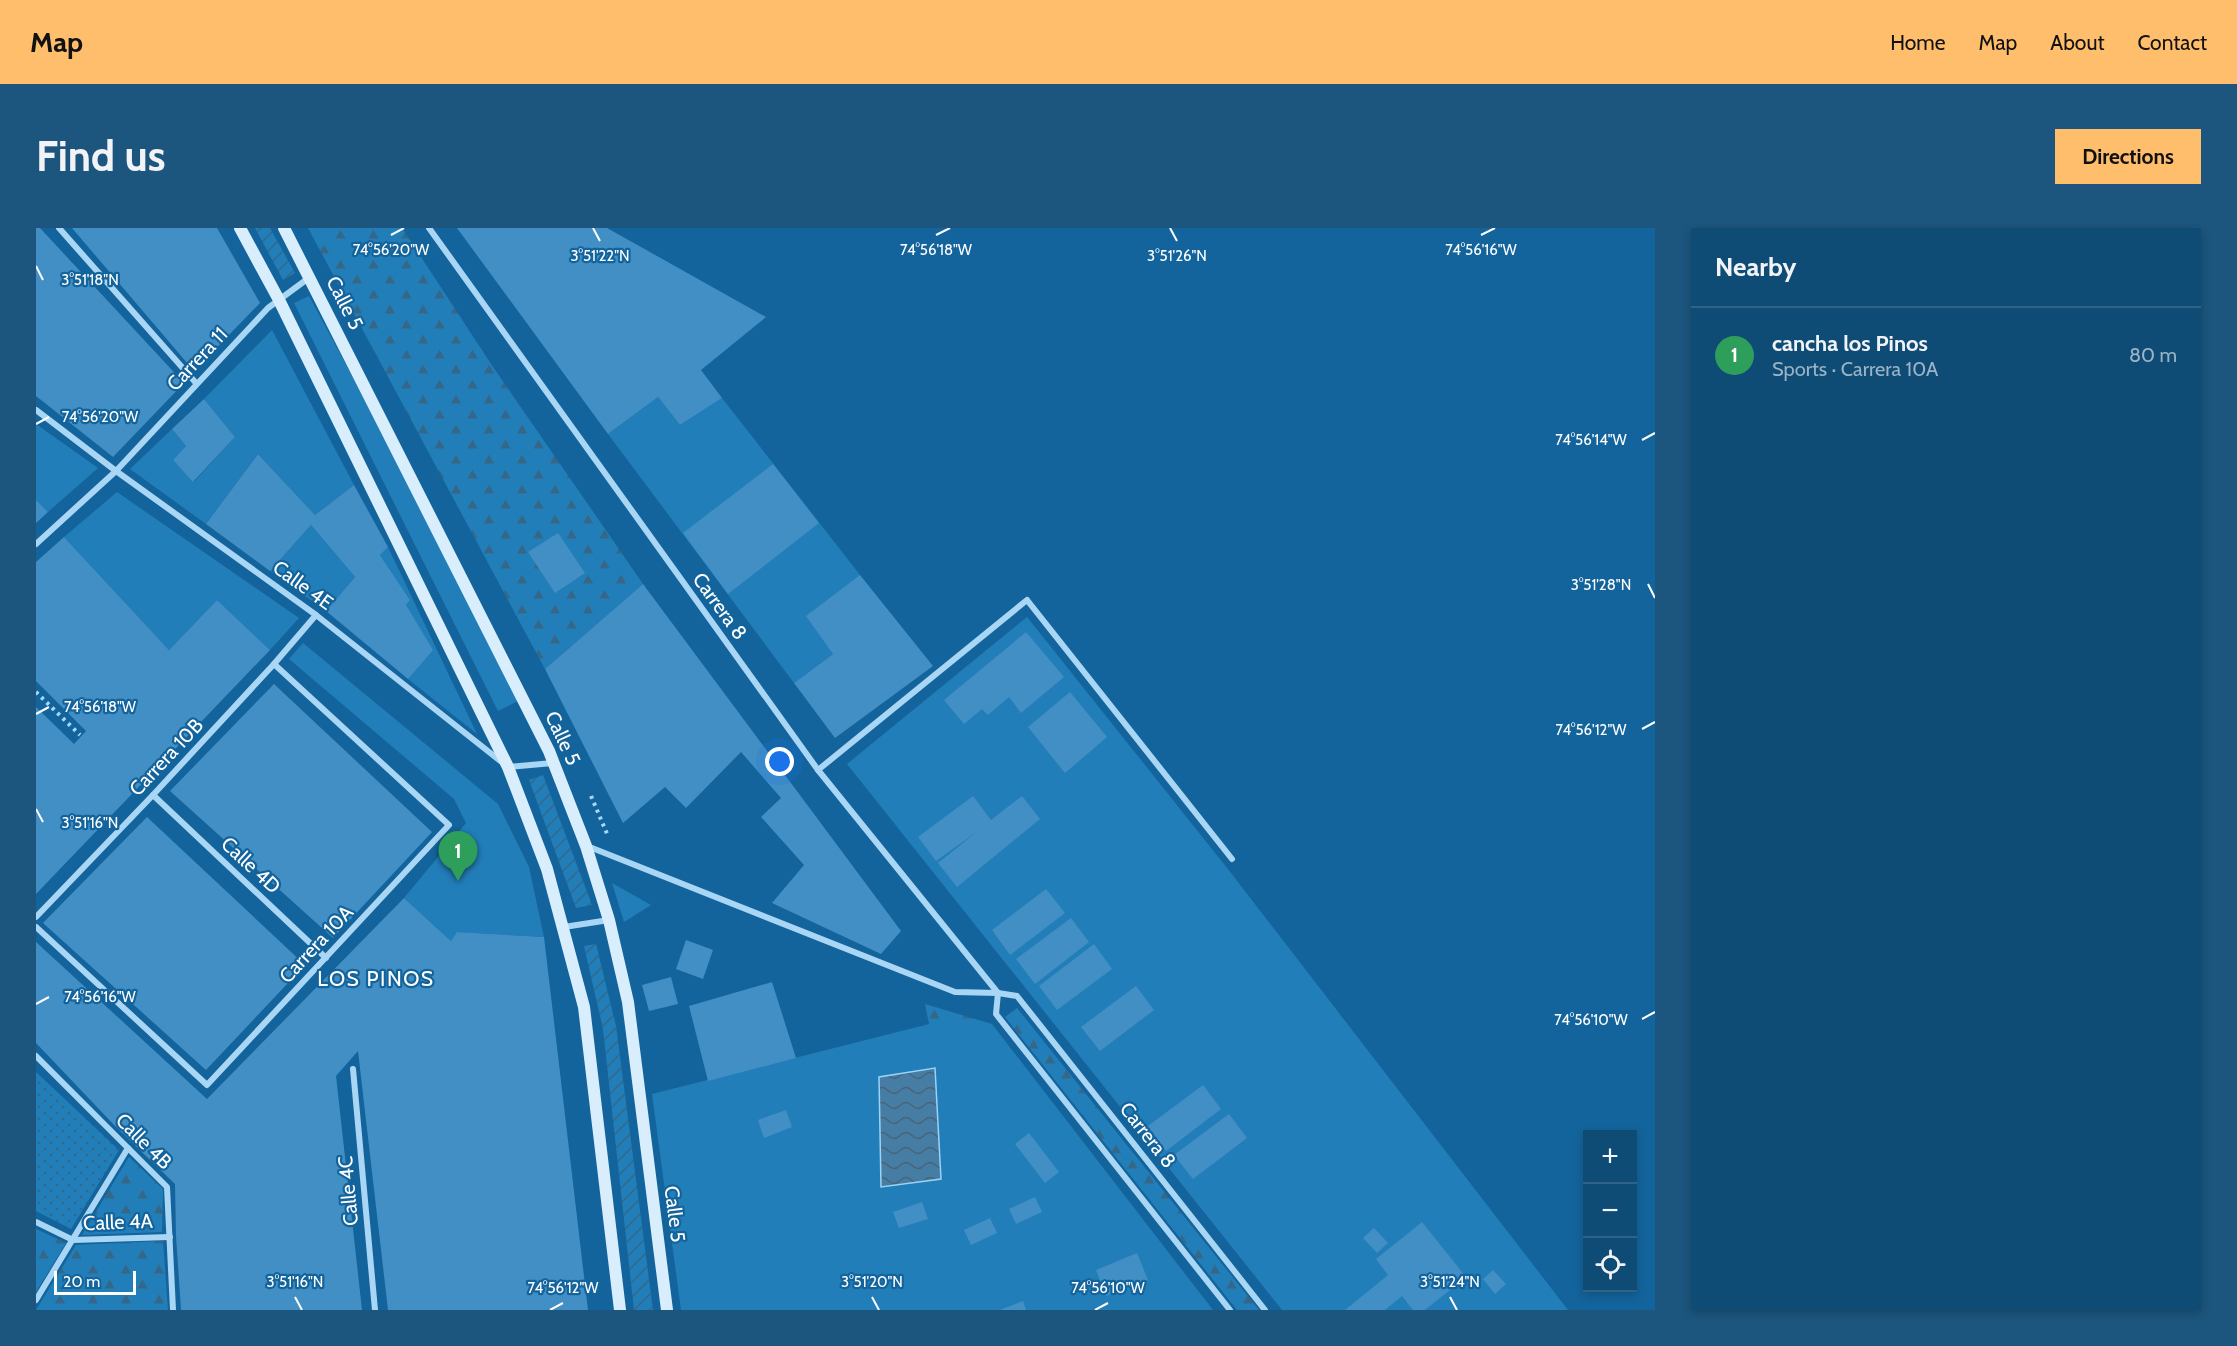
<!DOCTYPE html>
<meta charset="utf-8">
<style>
body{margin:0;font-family:Cabin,sans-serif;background:#1c557d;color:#f1f3f6}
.controls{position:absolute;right:18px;bottom:18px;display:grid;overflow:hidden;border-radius:0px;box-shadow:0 3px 9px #0003}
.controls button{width:54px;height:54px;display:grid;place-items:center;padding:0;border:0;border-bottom:2px solid #2e6387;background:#0e4b75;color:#f1f3f6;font:30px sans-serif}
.scale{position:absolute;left:18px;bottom:15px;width:82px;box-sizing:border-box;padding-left:6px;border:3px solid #fff;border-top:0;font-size:16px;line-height:21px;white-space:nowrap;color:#fff;-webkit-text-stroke:4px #13649c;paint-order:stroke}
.you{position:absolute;left:744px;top:534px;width:21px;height:21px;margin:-15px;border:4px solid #fff;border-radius:50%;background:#1a73e8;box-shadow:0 0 0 9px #1a73e833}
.badge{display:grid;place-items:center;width:39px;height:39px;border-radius:50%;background:#ffbe6c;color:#fff;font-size:20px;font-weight:700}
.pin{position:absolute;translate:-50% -50px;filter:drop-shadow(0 2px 3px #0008)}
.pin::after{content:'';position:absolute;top:32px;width:21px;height:18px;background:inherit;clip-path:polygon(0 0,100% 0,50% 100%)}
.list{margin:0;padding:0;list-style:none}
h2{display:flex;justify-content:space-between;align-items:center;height:78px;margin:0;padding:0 24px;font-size:26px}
h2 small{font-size:20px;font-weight:400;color:#9bb3c5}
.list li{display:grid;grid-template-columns:39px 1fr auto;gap:18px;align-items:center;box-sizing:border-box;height:96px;padding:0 24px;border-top:2px solid #2e6387}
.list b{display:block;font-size:22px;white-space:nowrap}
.list p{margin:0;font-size:20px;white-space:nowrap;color:#9bb3c5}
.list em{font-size:20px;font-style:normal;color:#9bb3c5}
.icon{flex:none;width:33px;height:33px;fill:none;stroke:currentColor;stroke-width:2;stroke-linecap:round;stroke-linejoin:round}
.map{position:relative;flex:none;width:1619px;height:1082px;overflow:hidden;border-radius:0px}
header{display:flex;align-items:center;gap:36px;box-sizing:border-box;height:84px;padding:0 30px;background:#ffbe6c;color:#111}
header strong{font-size:28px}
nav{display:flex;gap:33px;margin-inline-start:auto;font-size:21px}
.intro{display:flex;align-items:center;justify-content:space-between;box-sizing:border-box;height:144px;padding:0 36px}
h1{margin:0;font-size:42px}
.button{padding:15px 27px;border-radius:0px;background:#ffbe6c;color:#111;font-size:21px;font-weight:700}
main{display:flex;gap:36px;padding:0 36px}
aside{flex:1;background:#0e4b75;border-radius:0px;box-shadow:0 3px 9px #0003}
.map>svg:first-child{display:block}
.grass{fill:#227eb9}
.forest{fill:url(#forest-firs)}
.park{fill:url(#park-dots)}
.garden{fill:url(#garden-furrows)}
.water{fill:url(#water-waves);stroke:#9bd3f6;stroke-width:1.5}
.building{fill:#418fc5}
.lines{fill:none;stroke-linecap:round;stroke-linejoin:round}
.path{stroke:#a9d6f4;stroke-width:4;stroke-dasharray:3 4.5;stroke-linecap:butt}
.minor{stroke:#a9d6f4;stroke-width:6}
.secondary{stroke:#d9eefd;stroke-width:12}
.ticks{fill:none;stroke:#fff;stroke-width:2}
.labels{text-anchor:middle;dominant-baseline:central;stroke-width:4.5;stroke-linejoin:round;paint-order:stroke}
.street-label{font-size:20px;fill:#fff;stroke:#13649c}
.neighbourhood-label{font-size:21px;letter-spacing:1.5px;fill:#fff;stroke:#13649c}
.ticks-label{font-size:15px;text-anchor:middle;fill:#fff;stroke:#13649c;stroke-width:4.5;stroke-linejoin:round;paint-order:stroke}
</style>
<header>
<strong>Map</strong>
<nav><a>Home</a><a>Map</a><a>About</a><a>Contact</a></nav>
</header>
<div class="intro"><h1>Find us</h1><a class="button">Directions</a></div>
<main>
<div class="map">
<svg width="1619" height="1082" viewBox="0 0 1619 1082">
<defs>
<pattern id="forest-firs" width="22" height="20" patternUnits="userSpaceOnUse" patternTransform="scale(1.5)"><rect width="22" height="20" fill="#227eb9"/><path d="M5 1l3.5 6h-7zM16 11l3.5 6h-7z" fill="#356888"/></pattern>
<pattern id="park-dots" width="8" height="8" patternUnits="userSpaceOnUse" patternTransform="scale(1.5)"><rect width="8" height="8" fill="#227eb9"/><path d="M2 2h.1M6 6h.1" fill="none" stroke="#356888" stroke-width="1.8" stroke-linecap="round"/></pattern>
<pattern id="garden-furrows" width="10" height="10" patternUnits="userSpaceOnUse" patternTransform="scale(1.5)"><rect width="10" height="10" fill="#227eb9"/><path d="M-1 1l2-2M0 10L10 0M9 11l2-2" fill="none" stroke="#356888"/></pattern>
<pattern id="water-waves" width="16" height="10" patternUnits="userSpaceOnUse" patternTransform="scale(1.5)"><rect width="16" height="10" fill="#467da5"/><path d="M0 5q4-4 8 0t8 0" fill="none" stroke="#496478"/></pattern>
</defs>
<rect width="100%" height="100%" fill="#13649c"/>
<g class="grass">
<path d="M273,68l54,100 155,305 -20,10 -204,-408z"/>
<path d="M236,102l82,155 -39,30 -57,-61 -52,70 -76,-55 42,-40 14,17 -13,14 21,22 41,-45 -31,-38z"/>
<path d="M622,169l22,28 42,-27 138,177 -27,79 -39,29 -186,-249z"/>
<path d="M0,196l62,44 -50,44 -12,-12z"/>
<path d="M81,264l182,126 -29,32 -53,-50 -48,50 -105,-113z"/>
<path d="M275,297l44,52 -29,34 -56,-40z"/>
<path d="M352,319l89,187 -69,-55 -2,-74 4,-5 -30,-45z"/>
<path d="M991,389l204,256 337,437h-286l-435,-546z"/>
<path d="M267,415l195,161 31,63 15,70 -86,-5 -7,9 -47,-43 62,-75 -12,-24 -165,-140z"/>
<path d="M576,655l39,22 -27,17z"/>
<path d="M893,796h63l221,286h-532l-29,-216z"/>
</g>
<g class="forest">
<path d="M272,0h94l91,139 150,217 -98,85z"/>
<path d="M889,776l67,20h-63z"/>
<path d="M981,780l242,302h-22l-232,-293z"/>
<path d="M93,929l34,32 -1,43 -80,3z"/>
<path d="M0,1001l30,14 -30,49z"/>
<path d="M127,1013l5,69h-132l40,-65z"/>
</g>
<path class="park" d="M0,844l83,78 -48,79 -35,-18z"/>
<g class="garden">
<path d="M219,0h15l25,45 -12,7z"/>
<path d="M507,547l49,130 -16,3 -47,-128z"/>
<path d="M560,716l20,82 37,284h-19l-31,-281 -19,-83z"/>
</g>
<path class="water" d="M899,840l6,111 -60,8 -2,-110z"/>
<g class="building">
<path d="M0,0h4l144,155 -71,74 -77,-61z"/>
<path d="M36,0h145l43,75 -66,68z"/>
<path d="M421,0h150l159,89 -65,53 21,28 -42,27 -22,-28 -50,37z"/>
<path d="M168,171l31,38 -42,45 -20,-22 13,-14 -14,-17z"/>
<path d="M222,226l57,61 39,-30 34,62 -8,8 30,45 -4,5 27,45 -25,29 -82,-68 29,-34 -44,-52 -41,46 -64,-47z"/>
<path d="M737,236l46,59 -91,71 -45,-61z"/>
<path d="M0,272l12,12 -12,11z"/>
<path d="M522,305l27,40 -30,20 -27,-41z"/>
<path d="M28,309l105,113 48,-50 53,50 -234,244v-187l38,37 12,-13 -50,-50v-119z"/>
<path d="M824,347l73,91 -98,72 -41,-55 39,-29 -27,-38z"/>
<path d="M607,356l258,347 -20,23 -109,-51 32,-38 -43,-48 20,-19 -40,-46 -55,56 -21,-21 -42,36 -78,-154z"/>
<path d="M990,404l38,45 -43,36 -12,-16 -21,18 -6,-6 -18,15 -20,-24z"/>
<path d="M238,456l158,148 -99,106 -163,-147z"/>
<path d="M1034,464l37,45 -42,36 -37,-46z"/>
<path d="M937,568l18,24 31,-24 18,23 -83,68 -19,-24 40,-32 -42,30 -18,-24z"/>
<path d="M111,589l158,148 -99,105 -163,-147z"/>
<path d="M1010,661l19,24 -55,42 -18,-25z"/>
<path d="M368,670l47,43 6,-9 87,5 44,373h-200l-30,-259 -22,25 26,234h-181l-5,-74 -1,-52 -58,-56 -81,-85v-101l171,157z"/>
<path d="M1035,690l18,24 -54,42 -19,-25z"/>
<path d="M650,712l27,10 -10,29 -27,-10z"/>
<path d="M1058,716l18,25 -55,41 -18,-24z"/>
<path d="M635,749l7,27 -29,7 -7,-26z"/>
<path d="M736,754l24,76 -88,23 -19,-75z"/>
<path d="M1100,758l18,24 -54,41 -19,-24z"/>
<path d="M1167,857l18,24 -55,42 -18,-25z"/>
<path d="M750,882l6,17 -28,11 -6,-18z"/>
<path d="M1193,886l18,24 -54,41 -19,-24z"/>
<path d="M993,905l30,39 -14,11 -30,-39z"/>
<path d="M999,969l7,15 -26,12 -7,-15z"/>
<path d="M886,974l6,17 -29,9 -6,-16z"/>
<path d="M954,990l7,15 -26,12 -7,-15z"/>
<path d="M1386,994l44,55 -41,33h-12l-11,-14 -17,14h-40l43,-35 -12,-16z"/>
<path d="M1338,1000l14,15 -11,10 -14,-15z"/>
<path d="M1101,1025l11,27 -42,16 -10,-26z"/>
<path d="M1457,1042l13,14 -11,10 -12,-15z"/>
<path d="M987,1073l3,9h-26z"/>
</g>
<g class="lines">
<g class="path">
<path d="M0,464l44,43"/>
<path d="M555,568l17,40"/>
</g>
<g class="minor">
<path d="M23,0l137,155"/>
<path d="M393,0l389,542 180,223 -2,21 234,296"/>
<path d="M0,182l80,61 200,144 192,152 45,-4"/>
<path d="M0,316l80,-73 152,-163 42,-31"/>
<path d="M782,542l209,-170 205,259"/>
<path d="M117,567l173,163"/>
<path d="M551,618l368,146 43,1 19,3 248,314"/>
<path d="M0,689l117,-122 121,-131 42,-49"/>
<path d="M0,699l171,158 242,-260 -175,-161"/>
<path d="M528,699l45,-7"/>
<path d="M0,828l131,131 6,123"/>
<path d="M317,841l22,241"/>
<path d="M0,994l37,18 97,-3"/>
<path d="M0,1072l92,-152"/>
</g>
<g class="secondary">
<path d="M204,0l39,72 229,467 39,102 37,138 36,303"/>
<path d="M248,0l265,523 37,95 23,74 19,82 39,308"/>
</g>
</g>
<path class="ticks" d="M557,0l7,13M1134,0l7,13M355,7l13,-7M900,7l14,-7M1445,7l14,-7M0,38l7,14M0,196l13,-7M1606,212l13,-7M1612,356l7,14M0,486l13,-7M1606,501l13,-7M0,581l7,13M0,776l13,-7M1606,791l13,-7M259,1069l7,13M836,1069l7,13M1414,1069l7,13M514,1082l13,-7M1059,1082l13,-7"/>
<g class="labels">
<g class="street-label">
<text transform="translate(309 75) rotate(63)">Calle 5</text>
<text transform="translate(161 131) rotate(-47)">Carrera 11</text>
<text transform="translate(267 357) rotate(36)">Calle 4E</text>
<text transform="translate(684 378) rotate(54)">Carrera 8</text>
<text transform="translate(527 510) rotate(65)">Calle 5</text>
<text transform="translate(130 529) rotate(-47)">Carrera 10B</text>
<text transform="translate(215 637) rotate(43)">Calle 4D</text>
<text transform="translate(280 716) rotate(-47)">Carrera 10A</text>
<text transform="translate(1112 907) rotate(52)">Carrera 8</text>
<text transform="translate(108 913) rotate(45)">Calle 4B</text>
<text transform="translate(312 963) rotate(-95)">Calle 4C</text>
<text transform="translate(639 986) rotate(83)">Calle 5</text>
<text transform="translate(82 994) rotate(-2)">Calle 4A</text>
</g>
<g class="neighbourhood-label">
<text x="340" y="750">LOS PINOS</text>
</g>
</g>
<g class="ticks-label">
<text x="355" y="27">74°56'20"W</text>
<text x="900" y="27">74°56'18"W</text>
<text x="1445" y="27">74°56'16"W</text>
<text x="564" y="33">3°51'22"N</text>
<text x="1141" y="33">3°51'26"N</text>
<text x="54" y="57">3°51'18"N</text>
<text x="64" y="194">74°56'20"W</text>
<text x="1555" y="217">74°56'14"W</text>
<text x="1565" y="362">3°51'28"N</text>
<text x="64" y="484">74°56'18"W</text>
<text x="1555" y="507">74°56'12"W</text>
<text x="54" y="600">3°51'16"N</text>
<text x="64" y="774">74°56'16"W</text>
<text x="1555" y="797">74°56'10"W</text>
<text x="259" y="1059">3°51'16"N</text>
<text x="836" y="1059">3°51'20"N</text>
<text x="1414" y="1059">3°51'24"N</text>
<text x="527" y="1065">74°56'12"W</text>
<text x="1072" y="1065">74°56'10"W</text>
</g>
</svg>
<div class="controls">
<button>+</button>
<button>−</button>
<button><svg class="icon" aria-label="locate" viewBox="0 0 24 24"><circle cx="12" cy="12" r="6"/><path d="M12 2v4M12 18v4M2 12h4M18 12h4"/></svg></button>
</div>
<div class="scale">20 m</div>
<div class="you"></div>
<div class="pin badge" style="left:422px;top:653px;background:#2e9e5b">1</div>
</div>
<aside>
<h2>Nearby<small></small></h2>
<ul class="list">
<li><span class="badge" style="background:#2e9e5b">1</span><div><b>cancha los Pinos</b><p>Sports · Carrera 10A</p></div><em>80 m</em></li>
</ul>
</aside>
</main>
